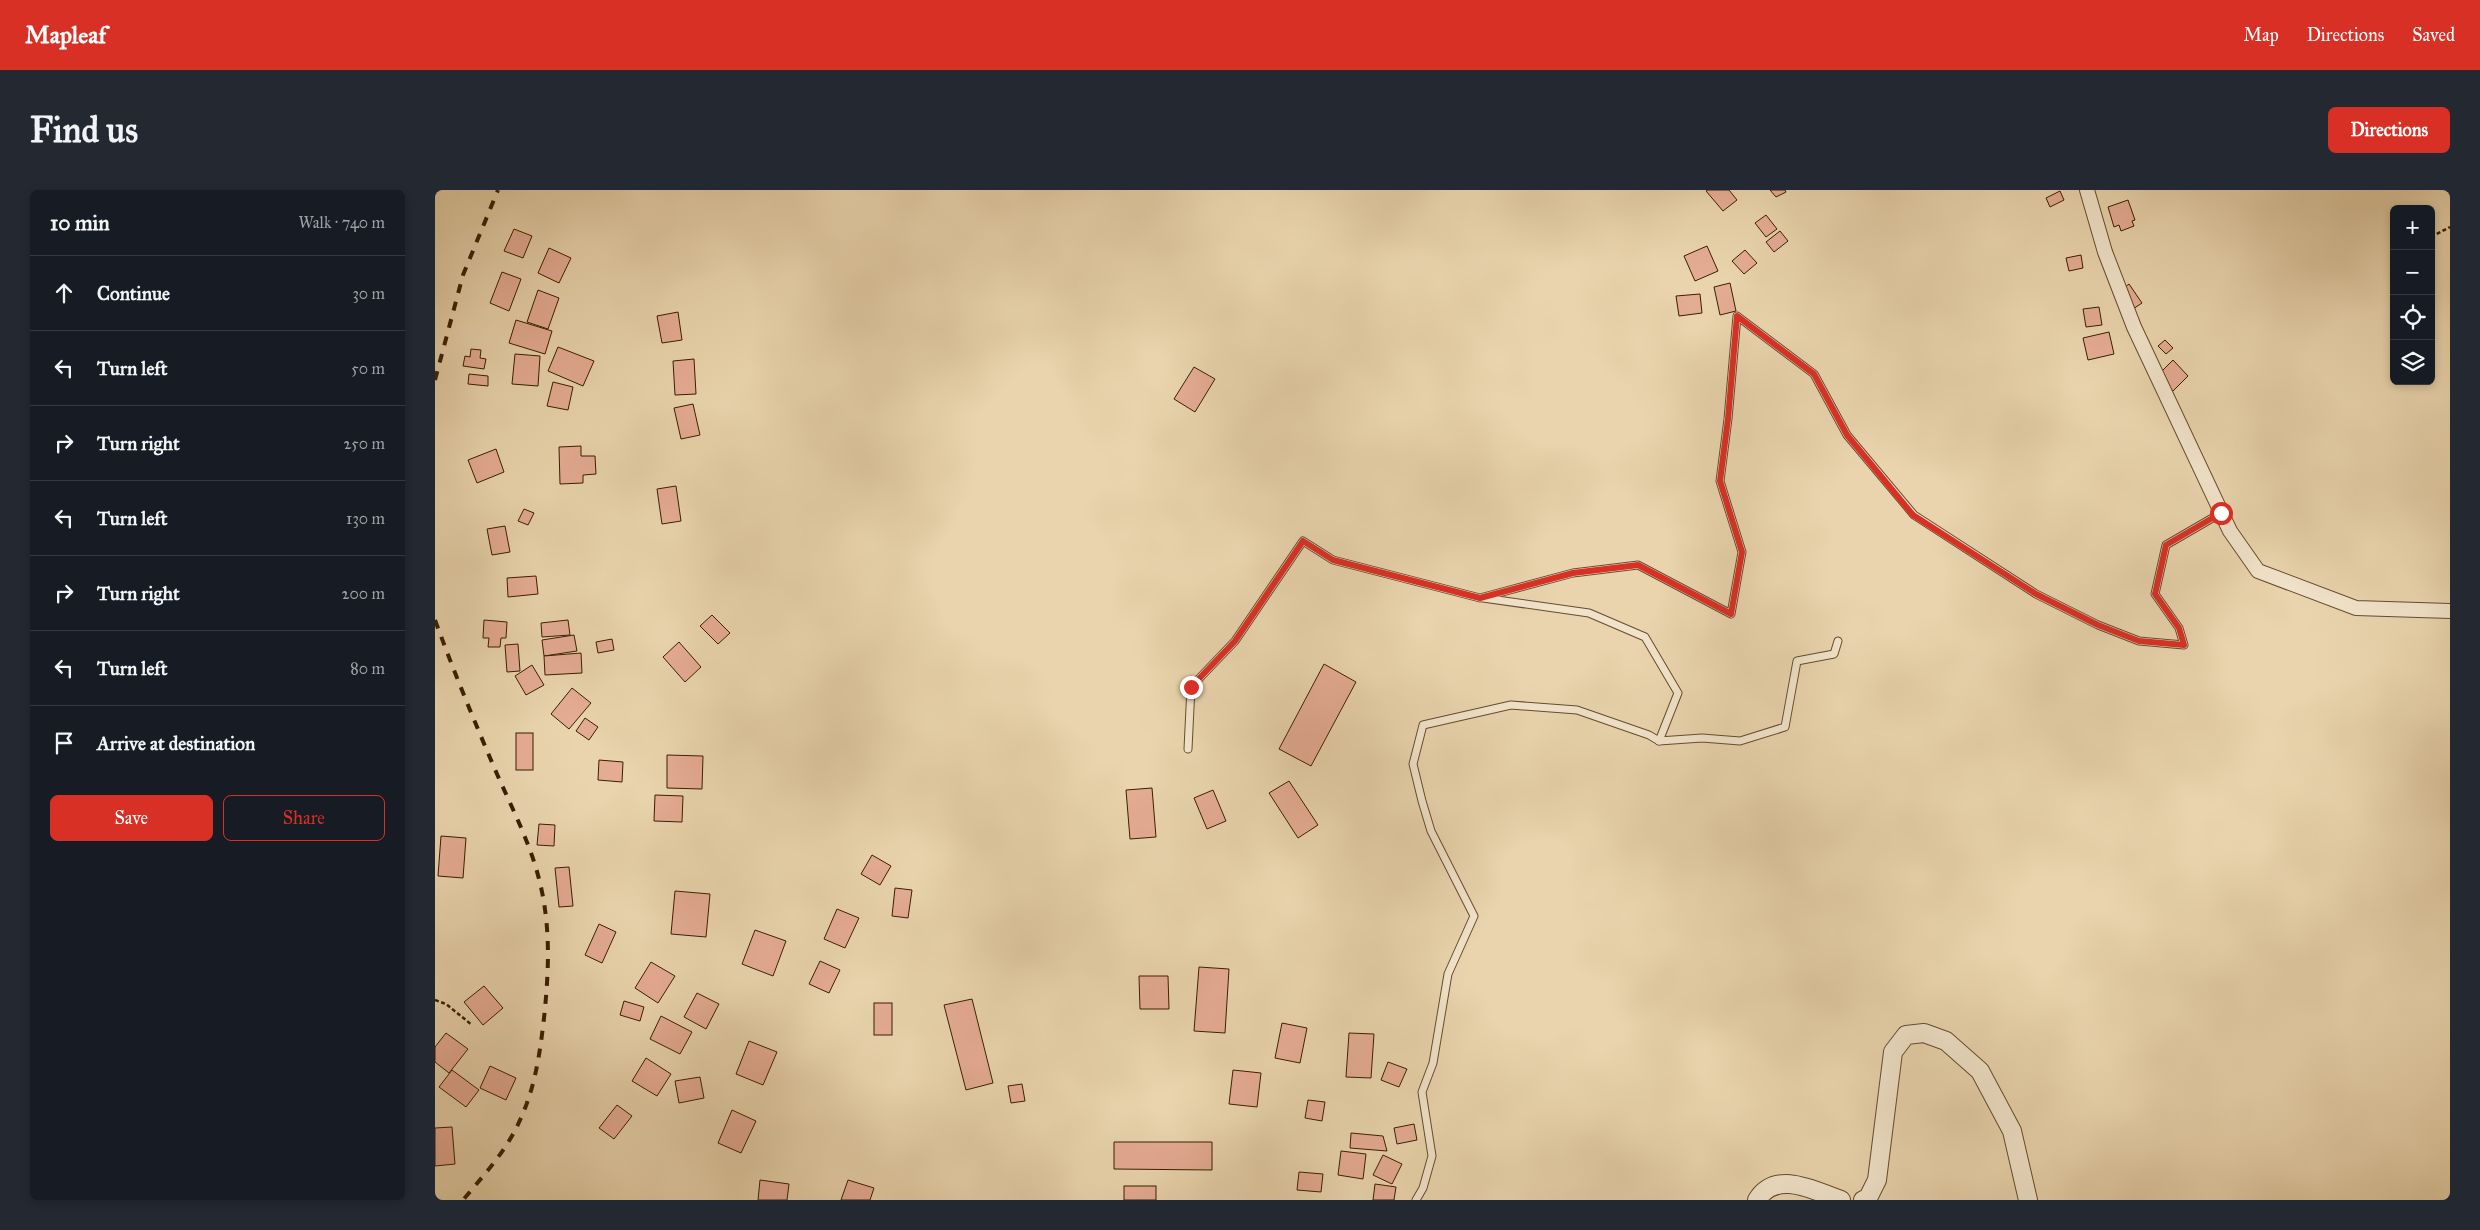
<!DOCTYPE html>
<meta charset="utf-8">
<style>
body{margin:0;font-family:"IM FELL Great Primer",serif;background:#242831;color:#f1f3f6}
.controls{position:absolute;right:15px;top:15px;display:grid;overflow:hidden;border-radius:8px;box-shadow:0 2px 8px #0003}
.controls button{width:45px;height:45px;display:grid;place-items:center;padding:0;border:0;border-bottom:1px solid #363941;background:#171b24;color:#f1f3f6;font:25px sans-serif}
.stop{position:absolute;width:15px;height:15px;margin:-11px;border:4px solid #d93025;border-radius:50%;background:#fff}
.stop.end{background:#d93025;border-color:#fff;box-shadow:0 1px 5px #0008}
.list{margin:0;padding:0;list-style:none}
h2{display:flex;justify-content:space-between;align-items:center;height:65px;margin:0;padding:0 20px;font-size:21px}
h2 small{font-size:16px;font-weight:400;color:#9ea1a6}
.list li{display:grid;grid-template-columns:32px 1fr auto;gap:15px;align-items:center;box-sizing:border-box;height:75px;padding:0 20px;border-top:1px solid #363941}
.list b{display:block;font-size:19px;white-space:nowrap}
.list em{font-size:16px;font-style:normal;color:#9ea1a6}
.actions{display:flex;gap:10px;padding:15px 20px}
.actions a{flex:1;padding:11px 0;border:1px solid #d93025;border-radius:8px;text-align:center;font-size:18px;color:#d93025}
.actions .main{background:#d93025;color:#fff}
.icon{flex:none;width:28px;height:28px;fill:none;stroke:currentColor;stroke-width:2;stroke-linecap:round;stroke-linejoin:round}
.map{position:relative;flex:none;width:2015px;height:1010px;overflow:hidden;border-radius:8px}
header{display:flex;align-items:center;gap:30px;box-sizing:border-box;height:70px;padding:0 25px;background:#d93025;color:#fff}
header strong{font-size:24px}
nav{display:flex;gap:28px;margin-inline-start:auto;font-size:18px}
.intro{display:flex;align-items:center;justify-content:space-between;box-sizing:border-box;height:120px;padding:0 30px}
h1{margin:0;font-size:35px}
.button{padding:12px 22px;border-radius:8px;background:#d93025;color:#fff;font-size:18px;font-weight:700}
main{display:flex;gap:30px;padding:0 30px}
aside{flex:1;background:#171b24;border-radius:8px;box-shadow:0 2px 8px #0003}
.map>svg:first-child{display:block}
.building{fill:#e5ac94;stroke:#391e02}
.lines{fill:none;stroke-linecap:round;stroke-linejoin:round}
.service-casing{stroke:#654c2d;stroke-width:9}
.minor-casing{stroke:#654c2d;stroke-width:16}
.tertiary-casing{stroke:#654c2d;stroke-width:20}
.path{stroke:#391e02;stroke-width:2.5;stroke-dasharray:4 2.5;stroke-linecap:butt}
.service{stroke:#f1e3ca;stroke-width:7}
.minor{stroke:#f1e3ca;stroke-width:14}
.tertiary{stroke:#f1e3ca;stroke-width:18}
.rail{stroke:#391e02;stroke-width:4;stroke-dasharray:9 9;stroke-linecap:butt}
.route{stroke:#d93025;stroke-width:6}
</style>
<header>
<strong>Mapleaf</strong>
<nav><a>Map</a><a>Directions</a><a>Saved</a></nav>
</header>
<div class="intro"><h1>Find us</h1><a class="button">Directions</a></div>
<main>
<aside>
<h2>10 min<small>Walk · 740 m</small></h2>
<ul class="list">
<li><svg class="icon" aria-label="ahead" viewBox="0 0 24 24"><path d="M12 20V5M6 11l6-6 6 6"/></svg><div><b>Continue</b></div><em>30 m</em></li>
<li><svg class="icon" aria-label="left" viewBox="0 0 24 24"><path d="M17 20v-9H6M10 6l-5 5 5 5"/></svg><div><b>Turn left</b></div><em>50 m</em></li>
<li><svg class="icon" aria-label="right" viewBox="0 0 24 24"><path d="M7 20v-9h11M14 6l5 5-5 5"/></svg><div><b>Turn right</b></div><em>250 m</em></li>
<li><svg class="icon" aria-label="left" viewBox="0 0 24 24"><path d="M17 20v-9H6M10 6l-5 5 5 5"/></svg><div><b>Turn left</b></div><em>130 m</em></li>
<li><svg class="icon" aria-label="right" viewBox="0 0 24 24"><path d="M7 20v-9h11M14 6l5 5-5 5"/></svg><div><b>Turn right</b></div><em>200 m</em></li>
<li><svg class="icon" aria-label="left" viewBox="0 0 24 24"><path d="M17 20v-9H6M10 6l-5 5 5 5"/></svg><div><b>Turn left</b></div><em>80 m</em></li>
<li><svg class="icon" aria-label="arrive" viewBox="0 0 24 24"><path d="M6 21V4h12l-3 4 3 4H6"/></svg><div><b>Arrive at destination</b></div></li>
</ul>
<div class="actions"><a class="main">Save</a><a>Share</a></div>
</aside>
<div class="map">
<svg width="2015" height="1010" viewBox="0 0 2015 1010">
<rect width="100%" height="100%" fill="#e9d4ad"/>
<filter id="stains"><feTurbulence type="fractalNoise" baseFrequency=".004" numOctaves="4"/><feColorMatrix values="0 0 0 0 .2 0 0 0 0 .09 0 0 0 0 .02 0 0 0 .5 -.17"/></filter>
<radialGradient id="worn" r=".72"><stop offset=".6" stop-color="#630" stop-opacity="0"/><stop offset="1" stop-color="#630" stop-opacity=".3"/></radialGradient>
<g class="building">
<path d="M1273,0h21l8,10 -14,11 -17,-20z"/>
<path d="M1335,0h15l1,2 -10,5z"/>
<path d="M1625,1l4,9 -14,7 -4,-9z"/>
<path d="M1693,10l7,20 -3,1 2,5 -13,5 -2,-6 -5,2 -6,-20z"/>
<path d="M1331,25l11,14 -11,8 -11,-14z"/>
<path d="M79,39l18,7 -9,22 -19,-7z"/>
<path d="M1345,41l8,10 -14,11 -8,-10z"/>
<path d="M1272,56l11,25 -23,10 -11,-25z"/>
<path d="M114,58l22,10 -12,25 -21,-10z"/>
<path d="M1310,60l12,13 -13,11 -12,-13z"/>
<path d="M1646,65l2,13 -14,3 -3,-13z"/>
<path d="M67,82l19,7 -12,32 -19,-8z"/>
<path d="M1295,93l6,28 -16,4 -6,-28z"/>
<path d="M1694,94l13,19 -9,6 -13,-18z"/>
<path d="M103,100l21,8 -11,31 -21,-7z"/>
<path d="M1265,104l2,19 -23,3 -3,-20z"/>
<path d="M1664,117l3,18 -16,2 -3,-18z"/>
<path d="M243,122l4,28 -20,3 -5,-27z"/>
<path d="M81,130l36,11 -7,23 -36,-11z"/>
<path d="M1674,142l5,22 -26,6 -5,-22z"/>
<path d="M1730,150l8,8 -7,6 -8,-8z"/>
<path d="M123,157l36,14 -11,25 -35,-15z"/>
<path d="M36,159l10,1 -1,8 6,1 -2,10 -21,-3 2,-10 5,1z"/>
<path d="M80,164l25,2 -2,30 -26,-2z"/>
<path d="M259,169l2,35 -21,1 -2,-34z"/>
<path d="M1738,170l15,16 -15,15 -15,-16z"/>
<path d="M759,177l21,12 -20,33 -21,-13z"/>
<path d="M34,184l19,2v10l-20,-2z"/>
<path d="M118,192l20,5 -5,23 -21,-4z"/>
<path d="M258,214l7,31 -19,4 -7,-31z"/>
<path d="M146,256v10h14l1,18 -13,1v8l-23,1 -1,-37z"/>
<path d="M61,259l8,23 -27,11 -9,-23z"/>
<path d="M241,296l5,35 -19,3 -5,-35z"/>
<path d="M89,319l10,4 -6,12 -10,-4z"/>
<path d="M70,336l5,26 -18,3 -5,-26z"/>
<path d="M101,386l2,18 -30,3 -1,-19z"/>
<path d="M277,425l18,18 -12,11 -18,-18z"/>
<path d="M49,430l23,2 -1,16h-5l-1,9h-12l1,-9h-6z"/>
<path d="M133,430l2,15 -28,2 -1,-14z"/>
<path d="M139,445l3,16 -33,5 -2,-16z"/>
<path d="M177,449l2,11 -16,3 -2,-11z"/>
<path d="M244,452l22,25 -16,15 -22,-25z"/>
<path d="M83,454l2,27 -13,1 -2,-27z"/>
<path d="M146,463l1,20 -37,2 -1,-19z"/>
<path d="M889,474l32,18 -45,84 -32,-17z"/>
<path d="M97,475l12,20 -18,10 -11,-19z"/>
<path d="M137,498l19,15 -22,26 -18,-15z"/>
<path d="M150,528l13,9 -9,13 -13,-9z"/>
<rect x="81" y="543" width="17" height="37"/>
<path d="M232,565l36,1 -1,33 -35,-1z"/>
<path d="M164,570l24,2 -1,20 -24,-2z"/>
<path d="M854,591l29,44 -20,13 -29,-45z"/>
<path d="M717,598l4,49 -26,2 -4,-49z"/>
<path d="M778,600l13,31 -19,8 -13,-31z"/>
<path d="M220,605l28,1 -1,26 -28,-1z"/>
<path d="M104,634l16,1 -1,21 -17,-1z"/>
<path d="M6,646l25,2 -3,40 -25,-2z"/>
<path d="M437,665l19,11 -11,19 -19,-11z"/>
<path d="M134,677l4,39 -14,1 -4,-39z"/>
<path d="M460,698l17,2 -4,28 -16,-2z"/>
<path d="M240,701l35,3 -4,43 -35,-3z"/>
<path d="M402,719l22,9 -14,30 -21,-9z"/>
<path d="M164,734l17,8 -14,31 -17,-8z"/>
<path d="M320,740l31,11 -13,35 -31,-12z"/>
<path d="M385,771l20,9 -11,23 -20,-9z"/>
<path d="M216,772l24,14 -17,27 -23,-15z"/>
<path d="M764,777l30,2 -4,64 -31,-2z"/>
<path d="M704,786h29l1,33h-29z"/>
<path d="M49,796l19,22 -20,17 -19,-23z"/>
<path d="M262,803l22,11 -13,25 -22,-12z"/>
<path d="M537,809l21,84 -27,7 -22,-85z"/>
<path d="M189,811l20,6 -4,14 -20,-6z"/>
<rect x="439" y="813" width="18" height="32"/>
<path d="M226,826l31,16 -12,22 -30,-15z"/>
<path d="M847,833l25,5 -7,35 -25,-5z"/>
<path d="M11,843l22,16 -19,24 -14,-11v-15z"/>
<path d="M914,843l25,1 -3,44 -25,-1z"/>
<path d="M314,851l28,11 -14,33 -27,-11z"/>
<path d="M211,868l25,16 -14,22 -25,-15z"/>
<path d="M953,872l19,7 -8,18 -18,-7z"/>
<path d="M55,876l26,12 -10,22 -26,-12z"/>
<path d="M17,880l27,20 -13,17 -27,-20z"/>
<path d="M798,880l28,3 -4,34 -28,-3z"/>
<path d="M265,887l4,21 -25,5 -4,-22z"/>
<path d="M587,894l3,17 -14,2 -3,-17z"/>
<path d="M873,910l17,2 -3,19 -17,-3z"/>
<path d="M182,915l15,11 -18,23 -15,-11z"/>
<path d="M297,920l24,11 -15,32 -23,-10z"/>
<path d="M979,934l3,16 -20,4 -3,-16z"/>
<path d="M17,937l3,37 -20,2v-38z"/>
<path d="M916,943l32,3 4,15 -37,-3z"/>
<path d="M679,952h98v28l-98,-1z"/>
<path d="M906,961l25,3 -3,25 -25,-4z"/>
<path d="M948,965l19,9 -10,20 -19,-9z"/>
<path d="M864,982l24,2 -2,18 -24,-2z"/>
<path d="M325,990l29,4 -2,16h-29z"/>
<path d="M413,990l26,8 -4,12h-29z"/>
<path d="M940,994l21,3 -2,13h-21z"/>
<rect x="689" y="996" width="32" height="14"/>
</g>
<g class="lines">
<g class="service-casing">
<g id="service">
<path d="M1224,551l43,-3 38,3 45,-14 12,-66 37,-7 4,-13"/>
<path d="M753,559l3,-62 44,-46 68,-100 30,19 147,38 93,-25 65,-8 93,49 11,-62 -22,-71 8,-62 9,-103 77,58 33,61 67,80 122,79 62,31 41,16 45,4 -5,-17 -24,-34 11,-49 55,-32"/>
<path d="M981,1010l7,-12 9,-32 -10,-64 11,-29 15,-89 26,-58 -43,-85 -9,-30 -9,-37 10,-39 88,-20 66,5 72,25 10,6 19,-48 -33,-56 -56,-24 -106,-15"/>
</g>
</g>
<g class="minor-casing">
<path id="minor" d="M1652,0l18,62 29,75 96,204 28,40 98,37 94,3"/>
</g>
<g class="tertiary-casing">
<g id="tertiary">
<path d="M1322,1010c19,-31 58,-9 84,0"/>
<path d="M1428,1010l5,-2 9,-18 16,-128 13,-17 18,-2 22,8 34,30 32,60 16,69"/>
</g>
</g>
<g class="path">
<path d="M1996,47l19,-10"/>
<path d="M1958,99l1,-3"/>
<path d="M0,810l11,4 26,21"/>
</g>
<use href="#service" class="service"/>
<use href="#minor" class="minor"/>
<use href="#tertiary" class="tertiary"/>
<g class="rail">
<path d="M0,190l28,-105 35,-85"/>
<path d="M0,430c19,52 40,103 62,154 15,34 33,69 42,105 12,46 10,92 5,139 -4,35 -9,70 -24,102 -13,30 -36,55 -57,80"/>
</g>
</g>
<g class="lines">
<path class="route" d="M756,497l44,-46 68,-100 30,19 147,38 93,-25 65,-8 93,49 11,-62 -22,-71 8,-62 9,-103 77,58 33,61 66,80 123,79 62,31 41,16 45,4 -5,-17 -24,-34 11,-49 55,-32"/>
</g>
<rect width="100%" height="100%" filter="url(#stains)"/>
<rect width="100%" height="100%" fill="url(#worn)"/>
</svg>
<div class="controls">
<button>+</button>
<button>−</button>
<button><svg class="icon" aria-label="locate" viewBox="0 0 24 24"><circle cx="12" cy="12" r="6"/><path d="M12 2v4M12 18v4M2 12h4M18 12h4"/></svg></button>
<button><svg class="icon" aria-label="layers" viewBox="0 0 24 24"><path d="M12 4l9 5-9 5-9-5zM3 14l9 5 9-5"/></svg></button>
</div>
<div class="stop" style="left:1786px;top:323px"></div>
<div class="stop end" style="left:756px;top:497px"></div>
</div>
</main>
